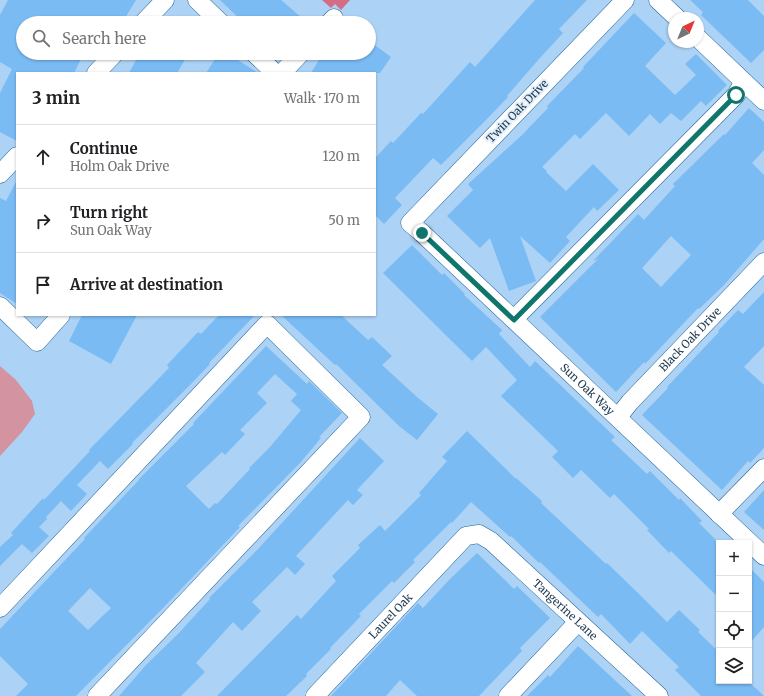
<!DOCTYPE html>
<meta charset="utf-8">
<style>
body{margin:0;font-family:Merriweather,serif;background:#f6f6f6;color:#202124}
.controls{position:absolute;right:12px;bottom:12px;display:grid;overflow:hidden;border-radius:0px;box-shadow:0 1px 3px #0004}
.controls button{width:36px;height:36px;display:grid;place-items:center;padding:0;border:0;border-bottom:1px solid #e0e0e0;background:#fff;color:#202124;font:20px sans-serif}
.compass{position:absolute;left:668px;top:12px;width:36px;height:36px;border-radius:50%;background:#fff;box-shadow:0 1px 3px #0004;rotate:43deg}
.stop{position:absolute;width:12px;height:12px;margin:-9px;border:3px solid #0f766e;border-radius:50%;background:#fff}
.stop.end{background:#0f766e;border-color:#fff;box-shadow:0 1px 4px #0008}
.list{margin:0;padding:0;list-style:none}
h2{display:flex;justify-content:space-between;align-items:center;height:52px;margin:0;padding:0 16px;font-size:17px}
h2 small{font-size:13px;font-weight:400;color:#757577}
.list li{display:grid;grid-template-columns:26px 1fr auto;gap:12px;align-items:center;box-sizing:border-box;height:64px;padding:0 16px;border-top:1px solid #e0e0e0}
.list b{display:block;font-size:15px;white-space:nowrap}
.list p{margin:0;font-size:13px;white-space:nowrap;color:#757577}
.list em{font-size:13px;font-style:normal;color:#757577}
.icon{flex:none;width:22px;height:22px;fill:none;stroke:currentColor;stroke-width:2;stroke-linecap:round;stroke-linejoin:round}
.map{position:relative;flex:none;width:764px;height:696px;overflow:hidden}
.search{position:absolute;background:#fff;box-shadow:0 1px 3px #0004;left:16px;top:16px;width:360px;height:44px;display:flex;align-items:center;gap:10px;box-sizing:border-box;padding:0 14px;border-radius:22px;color:#757577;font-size:15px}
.panel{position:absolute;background:#fff;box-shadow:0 1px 3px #0004;left:16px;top:72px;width:360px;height:244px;border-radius:0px}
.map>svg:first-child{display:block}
.green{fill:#d493a0}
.forest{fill:#d36c85}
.building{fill:#7abbf4;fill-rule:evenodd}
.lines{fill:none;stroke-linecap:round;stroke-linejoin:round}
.minor-casing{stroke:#226497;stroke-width:19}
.minor{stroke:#fff;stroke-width:18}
.route{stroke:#0f766e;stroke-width:5}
.labels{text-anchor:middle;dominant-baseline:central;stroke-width:4;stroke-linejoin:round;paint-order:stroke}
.street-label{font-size:11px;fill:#213c53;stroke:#e3f0fc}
</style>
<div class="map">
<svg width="764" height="696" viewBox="0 0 764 696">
<rect width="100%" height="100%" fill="#acd2f5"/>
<path class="green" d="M0,366l16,14 16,21 3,13 -13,18 -22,24z"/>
<path class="forest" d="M322,0h28l-9,10 -6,-6 -4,4z"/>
<g class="building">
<path d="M8,0h128l-14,23h-99v30h61l-10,20h-57v68l-17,-9v-39l12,-24 -12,-7v-47z"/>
<path d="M220,0h61l27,23h-64z"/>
<path d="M535,0h52l-28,29 4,4 -24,26 -32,37 1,1 -20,21 -47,47 -8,-7 -38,40 7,7 -18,19 -9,-9v-57l16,-17 2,2 28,-30 2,1 47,-52 5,5z"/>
<path d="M690,0h58l16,16v34l-13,13 -50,-48 2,-3z"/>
<path d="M634,13l32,30 -21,23 30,29 21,-20 -11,-11 11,-10 31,31 -21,21 -5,-5 -20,20 -10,-8 -11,11 -10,-10 -21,22 -23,-23 -26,26 -5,-5 -33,33 5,4 -1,1 20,19 27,-27 26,26 -22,21 -3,-4 -15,16 -13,14 4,4 -20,22 -30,-27 16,45 -27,10 -19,-53 -10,10 -33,-32 26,-26 -5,-6 54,-49 26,-27 -1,-2 37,-38 -1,-1z"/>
<path d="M369,41l22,16 -11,16h-69l12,-20h46z"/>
<path d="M140,53h49l-12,20h-48z"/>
<path d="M219,53h8l31,20h-52z"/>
<path d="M749,108l15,14v28l-12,13 12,12v64l-40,46 -25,24 -1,-1 -53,56 -1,-2 -28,30 -76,-75 58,-58 -5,2 45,-47 6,6 31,-34 -2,-2 51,-50 1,1zM671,236l20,19 -30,32 -19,-19z"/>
<path d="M17,180v124l-17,-11v-95l6,3z"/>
<path d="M412,245l30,30 2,-2 21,21 -1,1 38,35 -3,4 31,33 5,-6 80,76 -4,3 36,34 3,-3 29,29 1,-2 22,23 -3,2 20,20v55l-48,-47 -2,2 -22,-23 2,-1 -35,-35 -4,4 -29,-28 -8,8 -21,-21 6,-6 -57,-55 16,-16 -31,-33 -14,14 -89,-88z"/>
<path d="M764,292v54l-20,21 20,18v63l-14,15 -2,-2 -26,29 -80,-75 26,-27 -1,-1 52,-55 -1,-1 20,-21 5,4z"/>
<path d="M82,315h55l-26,49 -42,-23z"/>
<path d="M219,315h36l-46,48 1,1 -21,22 -57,57 1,1 -25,25 -8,-8 -23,24 10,9 -16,17 -10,-10 -15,16 1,2 -8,8 10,9 -17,17 -10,-9 -22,22v-19l13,-12 -2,-2 32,-35 1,2 46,-49 -1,-1 80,-82 -2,-3 31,-33 3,2z"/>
<path d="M281,315h60l27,25 4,-3 20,19 -10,9 35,32 21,17 -21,26 -18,-14 -63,-62 -1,1z"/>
<path d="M266,346l41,38 2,-3 33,32 -23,24 2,1 -21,25 -62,63 2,1 -74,78 -90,91h-60l12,-12 -28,-28v-27l85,-90 -1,-1 55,-58v-1l55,-55 -1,-1zM275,374l22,20 -6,7 10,9 -31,37 -21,21 1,1 -33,35 -2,-1 -6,6 -23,-23 36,-34 3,3 20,-21 -5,-4 27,-27 -10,-10zM90,588l21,20 -23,22 -20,-19z"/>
<path d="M467,431l49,48v-1l26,23 -1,2 65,61 1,-1 32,31 28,28 12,-12 21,20 -2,2 21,20v29h29l16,15h-63l-26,-26 4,-3 -37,-36 -12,13 -29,-30 -3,3 -58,-55 -1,1 -28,-27 -1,1 -39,-35 -19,21 -1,-1 -38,38 2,2 -21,21 -2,-2 -33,33 2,2 -31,32 1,1 -25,25 1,2 -21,20h-69l80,-81 4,4 35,-38 -4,-5 28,-28 -2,-3 22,-20 5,6 36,-36 -2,-2 28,-32 -5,-4z"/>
<path d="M360,438l24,23 -27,29 6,5 -10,10 -5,-5 -52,56 9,8 -10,11 -8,-8 -35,35 9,9 -19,20 -9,-9 -37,41 9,9 -24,24h-62l27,-31 32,-31 32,-35 -1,-1 49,-49z"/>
<path d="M764,490v40l-20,-18z"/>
<path d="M477,553l37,36 3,-3 33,32 -30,30 2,3 -43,45h-62l-17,-16 -14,16h-55l87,-93 5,5 27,-29z"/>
<path d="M749,567l15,15v45l-15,17z"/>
<path d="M578,646l54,50h-105l21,-21 2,2z"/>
</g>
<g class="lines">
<g class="minor-casing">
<g id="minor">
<path d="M197,0l24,23"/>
<path id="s1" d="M625,0l-215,223 12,10 342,323"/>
<path d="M658,0l19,18"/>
<path d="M143,23l22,-23"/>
<path d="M329,23l5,-5"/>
<path d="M698,38l66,63"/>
<path d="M254,53l21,20"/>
<path d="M96,73l19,-20"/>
<path d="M282,73l19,-20"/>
<path d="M0,174l17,-18"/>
<path d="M0,306l37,36 24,-27"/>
<path d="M514,319l222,-224 8,-13"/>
<path id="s2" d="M618,417l12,-15 134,-140"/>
<path d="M719,514l45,-46"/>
<path d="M0,608l267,-284 94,93 -264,279"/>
<path id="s3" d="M315,696l151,-160 13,-2 12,7 168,155"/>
<path d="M508,696l70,-74"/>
</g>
</g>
<use href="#minor" class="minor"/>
</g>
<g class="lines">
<path class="route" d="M422,233l92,87 222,-225"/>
</g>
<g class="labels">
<g class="street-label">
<text transform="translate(517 111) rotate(-46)">Twin Oak Drive</text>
<text stroke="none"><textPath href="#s2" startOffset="106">Black Oak Drive</textPath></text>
<text stroke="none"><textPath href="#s1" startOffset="553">Sun Oak Way</textPath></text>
<text stroke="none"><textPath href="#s3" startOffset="348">Tangerine Lane</textPath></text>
<text stroke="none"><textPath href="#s3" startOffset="110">Laurel Oak</textPath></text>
</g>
</g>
</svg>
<div class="controls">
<button>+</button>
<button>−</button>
<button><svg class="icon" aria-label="locate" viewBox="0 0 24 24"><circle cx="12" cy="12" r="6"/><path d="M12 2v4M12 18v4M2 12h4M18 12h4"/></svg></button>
<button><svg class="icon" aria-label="layers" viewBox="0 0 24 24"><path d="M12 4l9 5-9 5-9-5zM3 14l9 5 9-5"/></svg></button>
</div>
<svg class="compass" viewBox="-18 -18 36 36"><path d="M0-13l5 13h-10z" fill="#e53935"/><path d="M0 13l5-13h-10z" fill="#757577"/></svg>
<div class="stop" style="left:736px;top:95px"></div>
<div class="stop end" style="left:422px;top:233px"></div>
<div class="search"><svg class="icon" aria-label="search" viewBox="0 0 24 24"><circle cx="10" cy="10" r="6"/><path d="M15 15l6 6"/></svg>Search here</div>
<section class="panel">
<h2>3 min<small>Walk · 170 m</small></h2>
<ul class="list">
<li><svg class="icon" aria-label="ahead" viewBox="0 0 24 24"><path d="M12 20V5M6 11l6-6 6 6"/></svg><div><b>Continue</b><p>Holm Oak Drive</p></div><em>120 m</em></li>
<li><svg class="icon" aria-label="right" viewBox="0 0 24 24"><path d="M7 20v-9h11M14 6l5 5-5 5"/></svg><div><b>Turn right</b><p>Sun Oak Way</p></div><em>50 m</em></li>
<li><svg class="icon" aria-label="arrive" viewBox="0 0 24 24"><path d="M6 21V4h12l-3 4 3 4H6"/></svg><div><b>Arrive at destination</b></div></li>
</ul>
</section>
</div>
